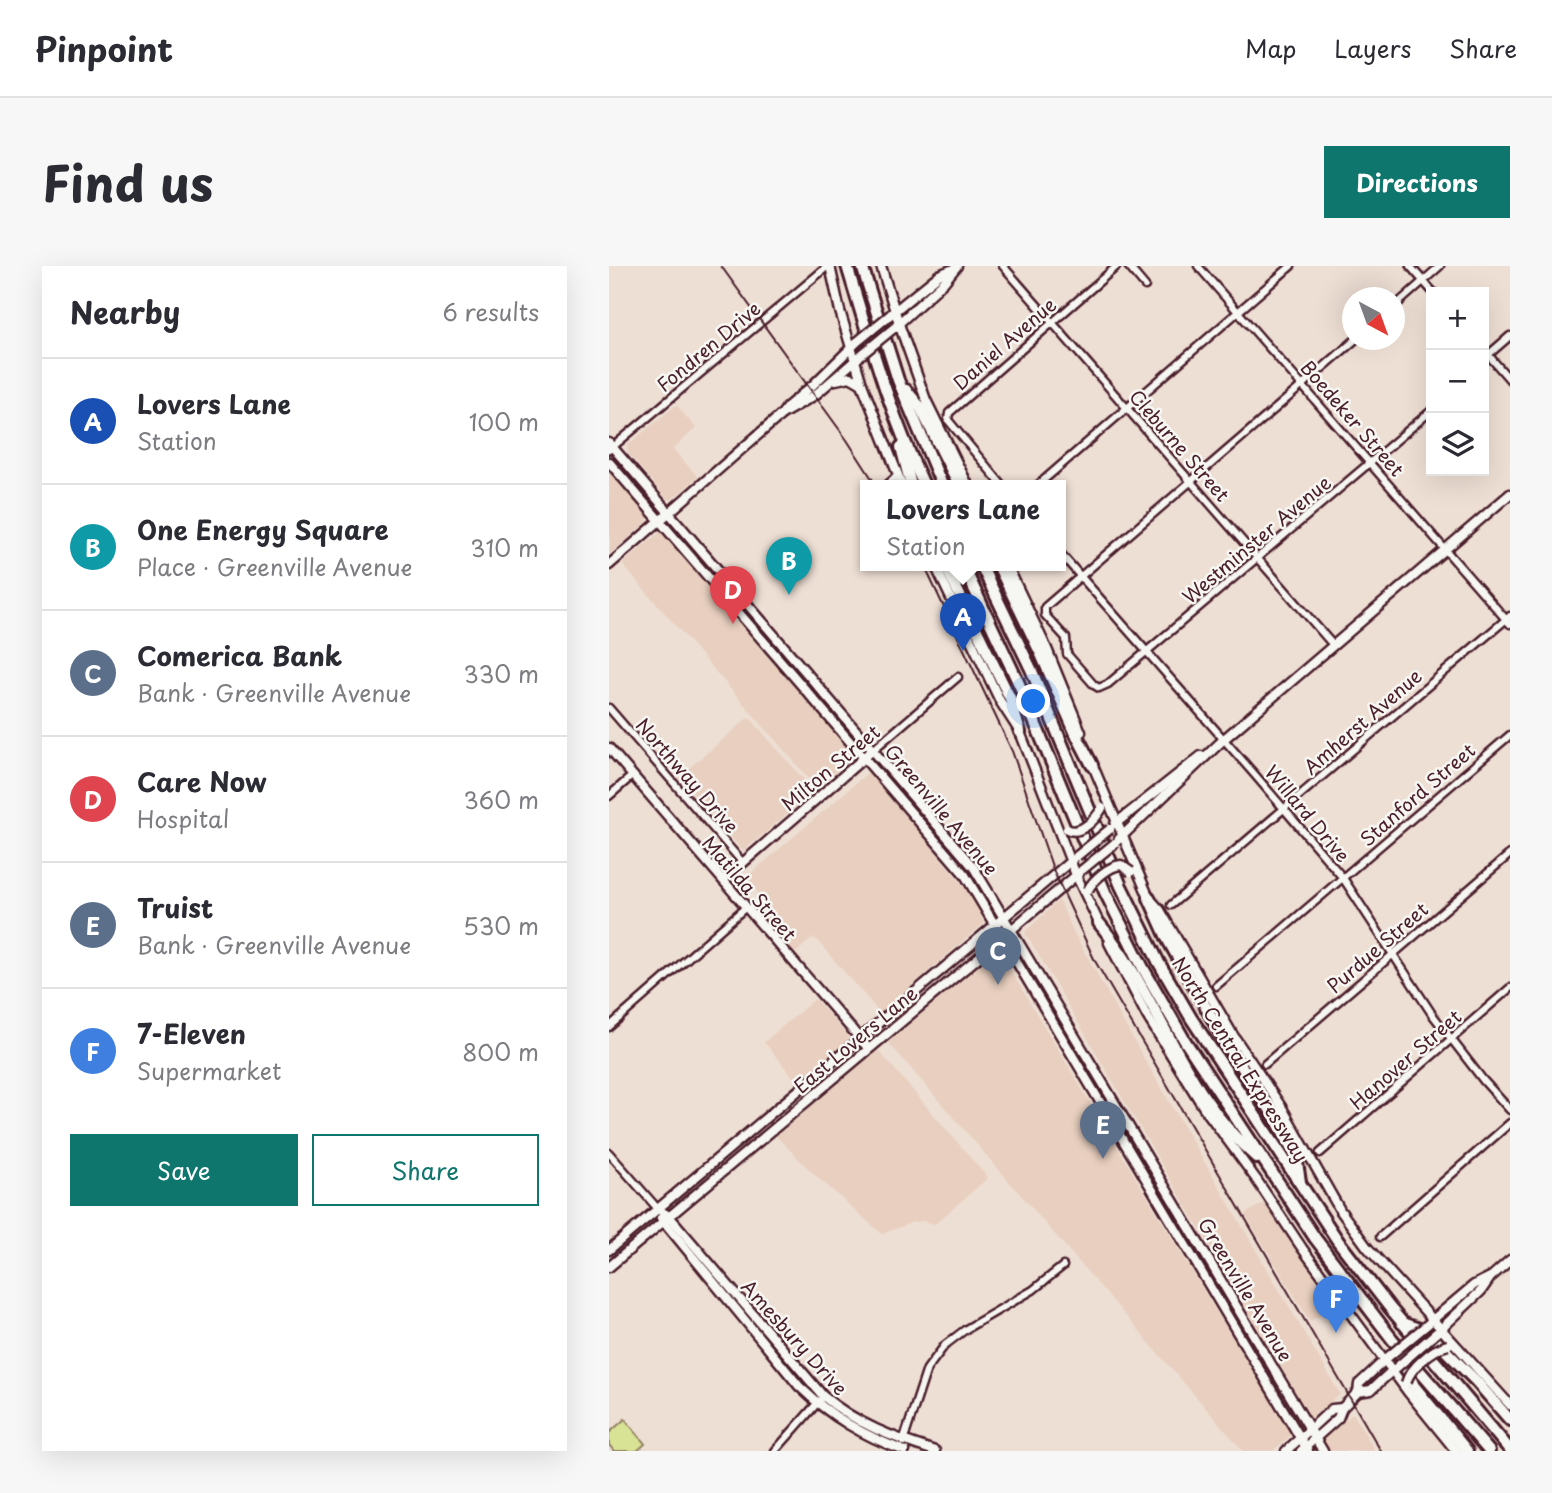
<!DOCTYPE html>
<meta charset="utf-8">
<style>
body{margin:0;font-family:"Playpen Sans",sans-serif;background:#f7f7f7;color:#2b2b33}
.controls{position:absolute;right:21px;top:21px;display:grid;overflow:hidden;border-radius:0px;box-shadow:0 7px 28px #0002}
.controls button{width:63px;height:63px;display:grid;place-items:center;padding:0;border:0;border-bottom:2px solid #e1e1e2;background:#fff;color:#2b2b33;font:35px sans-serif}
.compass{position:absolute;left:733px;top:21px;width:63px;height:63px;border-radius:50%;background:#fff;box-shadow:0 7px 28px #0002;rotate:139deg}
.you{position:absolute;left:425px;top:436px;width:24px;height:24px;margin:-18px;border:5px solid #fff;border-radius:50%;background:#1a73e8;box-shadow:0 0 0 10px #1a73e833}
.badge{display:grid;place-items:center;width:46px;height:46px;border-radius:50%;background:#0f766e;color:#fff;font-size:23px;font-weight:700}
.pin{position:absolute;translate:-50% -58px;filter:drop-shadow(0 2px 4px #0008)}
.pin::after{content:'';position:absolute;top:37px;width:24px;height:21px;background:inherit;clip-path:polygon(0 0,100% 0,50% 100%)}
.popup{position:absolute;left:251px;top:214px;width:206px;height:91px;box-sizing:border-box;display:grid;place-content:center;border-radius:0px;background:#fff;filter:drop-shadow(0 2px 5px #0005);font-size:23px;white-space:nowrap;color:#7c7c81}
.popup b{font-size:26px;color:#2b2b33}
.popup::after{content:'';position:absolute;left:50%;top:100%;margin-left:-14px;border:14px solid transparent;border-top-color:#fff}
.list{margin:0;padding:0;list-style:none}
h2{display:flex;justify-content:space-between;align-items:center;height:91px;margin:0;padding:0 28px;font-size:30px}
h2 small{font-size:23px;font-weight:400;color:#7c7c81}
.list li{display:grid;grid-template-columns:46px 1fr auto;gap:21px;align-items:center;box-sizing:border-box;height:126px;padding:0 28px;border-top:2px solid #e1e1e2}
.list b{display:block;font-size:26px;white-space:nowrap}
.list p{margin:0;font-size:23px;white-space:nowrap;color:#7c7c81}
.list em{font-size:23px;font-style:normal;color:#7c7c81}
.actions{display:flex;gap:14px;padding:21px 28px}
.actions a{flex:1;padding:16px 0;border:2px solid #0f766e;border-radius:0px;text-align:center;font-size:24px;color:#0f766e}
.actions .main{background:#0f766e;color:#fff}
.icon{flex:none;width:38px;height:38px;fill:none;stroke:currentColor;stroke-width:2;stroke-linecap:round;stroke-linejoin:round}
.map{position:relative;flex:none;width:901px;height:1185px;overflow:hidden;border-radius:0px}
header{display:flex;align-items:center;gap:42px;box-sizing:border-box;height:98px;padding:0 35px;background:#fff;border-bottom:2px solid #e1e1e2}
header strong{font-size:33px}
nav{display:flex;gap:38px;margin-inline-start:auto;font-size:24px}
.intro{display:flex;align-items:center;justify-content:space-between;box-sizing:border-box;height:168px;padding:0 42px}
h1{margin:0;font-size:49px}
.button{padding:18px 32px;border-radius:0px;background:#0f766e;color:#fff;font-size:24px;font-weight:700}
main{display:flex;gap:42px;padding:0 42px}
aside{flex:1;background:#fff;border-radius:0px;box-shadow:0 7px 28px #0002}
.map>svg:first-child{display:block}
.built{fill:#e8cfbf}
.green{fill:#d8e396;stroke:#918160;stroke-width:2}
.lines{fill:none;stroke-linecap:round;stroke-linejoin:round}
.street-casing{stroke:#4a1f2b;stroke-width:11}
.secondary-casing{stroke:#4a1f2b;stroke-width:13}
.highway-casing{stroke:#4a1f2b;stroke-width:16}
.street{stroke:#f6f6f2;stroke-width:6}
.secondary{stroke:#f6f6f2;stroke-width:8}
.highway{stroke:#f6f6f2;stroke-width:10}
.tram{stroke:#4a1f2b;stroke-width:2}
.secondary-bridge-casing{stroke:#4a1f2b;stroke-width:13;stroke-linecap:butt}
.secondary-bridge{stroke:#f6f6f2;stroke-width:8}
.labels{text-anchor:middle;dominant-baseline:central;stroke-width:5;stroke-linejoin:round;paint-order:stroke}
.street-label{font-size:19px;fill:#4a1f2b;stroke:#f6f6f2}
</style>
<header>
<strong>Pinpoint</strong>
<nav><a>Map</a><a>Layers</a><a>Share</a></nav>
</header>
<div class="intro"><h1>Find us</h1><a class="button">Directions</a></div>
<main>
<aside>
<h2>Nearby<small>6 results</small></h2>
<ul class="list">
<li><span class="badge" style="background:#1a4fb4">A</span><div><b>Lovers Lane</b><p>Station</p></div><em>100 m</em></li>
<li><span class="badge" style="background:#0f9aa8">B</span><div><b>One Energy Square</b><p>Place · Greenville Avenue</p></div><em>310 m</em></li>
<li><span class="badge" style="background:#5c6f8a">C</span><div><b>Comerica Bank</b><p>Bank · Greenville Avenue</p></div><em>330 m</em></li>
<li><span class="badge" style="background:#e0444e">D</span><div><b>Care Now</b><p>Hospital</p></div><em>360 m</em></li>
<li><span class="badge" style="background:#5c6f8a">E</span><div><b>Truist</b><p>Bank · Greenville Avenue</p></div><em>530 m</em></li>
<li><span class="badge" style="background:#3f7fe0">F</span><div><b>7-Eleven</b><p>Supermarket</p></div><em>800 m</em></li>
</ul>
<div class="actions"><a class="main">Save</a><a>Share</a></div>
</aside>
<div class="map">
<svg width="901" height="1185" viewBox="0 0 901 1185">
<rect width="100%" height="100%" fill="#eedfd4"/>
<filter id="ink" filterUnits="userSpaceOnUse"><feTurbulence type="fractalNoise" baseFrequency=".0143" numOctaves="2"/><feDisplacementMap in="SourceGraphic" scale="14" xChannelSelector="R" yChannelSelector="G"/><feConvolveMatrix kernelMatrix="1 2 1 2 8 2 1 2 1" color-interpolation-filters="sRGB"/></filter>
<g filter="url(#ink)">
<g class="built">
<path d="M67,139l20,23 -23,21 25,28 -27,23 -4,-1 -39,-46 -1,-7z"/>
<path d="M0,202l40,46 -3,9 -36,31z"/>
<path d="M51,266l4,1 191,222 -38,33 -195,-224z"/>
<path d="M140,451l65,74 -71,60 -64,-74z"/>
<path d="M261,505l100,123 14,29 -104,90 -66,-76 -19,16 -40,-47 8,-8 -17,-20z"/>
<path d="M450,634l15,33 64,115 202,346 -29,24 -286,-486z"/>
<path d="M384,688l8,1 290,480 -18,16h-30l-355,-409z"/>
<path d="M206,733l33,37 -1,5 -49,42 -34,-41z"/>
<path d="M269,784l110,128 -53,46 -11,-3 -11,1 -31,12 -66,-58 -40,-40z"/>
<path d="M655,937l71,103 -25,15 -65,-107z"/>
<path d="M744,1147l22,38h-45l-7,-11z"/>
</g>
<path class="green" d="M16,1153l20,25 -8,7h-23l-5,-6v-12z"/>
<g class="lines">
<g class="street-casing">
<g id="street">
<path d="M394,0l330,379"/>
<path d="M519,0l17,20"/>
<path d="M589,0l312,358"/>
<path d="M801,0l23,26"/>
<path d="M786,40l45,-40"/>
<path d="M746,74l-310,267v8l21,23 1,16 27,31 5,3 9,-4 323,-273"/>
<path d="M875,84l26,30"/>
<path d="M879,89l22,-19"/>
<path d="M0,184l219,-184"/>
<path d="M278,219l11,-10"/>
<path d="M393,219l-54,-65 1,-7 168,-147"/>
<path d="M429,219l253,-219"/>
<path d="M452,288l194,221 88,103 89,136 51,66 27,30"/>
<path d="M0,442l134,155"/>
<path d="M264,484l85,-73"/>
<path d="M0,530l24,-21"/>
<path d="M562,639l339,-289"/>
<path d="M607,720l294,-251"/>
<path d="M0,761l137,-120"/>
<path d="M656,798l245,-210"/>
<path d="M0,887l49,56"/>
<path d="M711,887l190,-165"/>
<path d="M771,971l130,-114"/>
<path d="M294,1176l24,-73 18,-24 21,-16 67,-39 30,-24"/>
<path d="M166,1185l45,-51"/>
</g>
</g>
<g class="secondary-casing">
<g id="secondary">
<path d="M221,0l10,45 22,73 40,101"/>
<path d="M272,0l18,58 27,76 42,85"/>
<path d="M282,48l48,-39 12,-5"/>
<path d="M288,59l47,-43 13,-16"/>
<path d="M227,114l14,-3 12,7"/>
<path d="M173,148l33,-19 43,-37"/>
<path d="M0,177l365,425 349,583"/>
<path d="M0,196l356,413 343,576"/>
<path d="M0,299l173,-151 5,-7 26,-22 44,-43"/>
<path d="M326,299l65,136 20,31 56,143 24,50"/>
<path d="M398,299l40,84 34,83"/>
<path d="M0,482l259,300"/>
<path d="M482,495l58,137 11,12 73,125 49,73 58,102 27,37 143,158"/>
<path d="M506,558l86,-68"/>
<path d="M510,573l105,-100 286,-245"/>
<path d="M114,614l150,-130"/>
<path d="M500,677l38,73 57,92 52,71 46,69 106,144 48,59"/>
<path d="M49,943l11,7 154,180c33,28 71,42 112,55"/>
<path d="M52,952l138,168c32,31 65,50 106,65"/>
<path d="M0,984l463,-390"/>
<path d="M0,1001l470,-394"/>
<path d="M821,1056l44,-37 18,-9 18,-16"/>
<path d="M830,1065l42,-40 9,-13"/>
<path d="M749,1126l13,-2 24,-22"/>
<path d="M677,1185l46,-42 10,-1"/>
<path d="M692,1185l37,-33 4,-10 16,-16 1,-8 29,-27"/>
</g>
</g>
<g class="highway-casing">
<g id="highway">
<path d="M238,0c23,75 43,148 77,219"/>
<path d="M253,0l36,114 44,105"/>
<path d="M297,124l14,17 39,78"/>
<path d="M292,181l10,38"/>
<path d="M336,299l65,133 10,34"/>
<path d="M354,299l56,119 86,208 38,76 42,73 130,197 77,101 97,112"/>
<path d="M372,299l50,104 90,217 38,77 32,55 147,223 52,67 120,142"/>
<path d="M389,299l42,87 36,82 16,31"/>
<path d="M540,632l19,42 57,101 50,76 21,39 4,26"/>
<path d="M490,657c60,73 85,173 158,235"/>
<path d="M793,1057l25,9 49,49 34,39"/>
<path d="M790,1087l15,33 53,65"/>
</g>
</g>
<use href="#street" class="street"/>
<use href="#secondary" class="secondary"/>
<use href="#highway" class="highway"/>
<g class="tram">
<path d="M112,0l126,174 29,45"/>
<path d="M315,299l88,186 42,121 41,89 286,490"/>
</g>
<g class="secondary-bridge-casing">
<g id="secondary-bridge">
<path d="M248,76l33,-27"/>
<path d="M252,89l33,-27"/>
<path d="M458,563c13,7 29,-10 35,-21"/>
<path d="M468,590l33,-27"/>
<path d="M473,604l33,-27"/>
<path d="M479,624c5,-10 21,-24 33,-25l10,7"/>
<path d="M779,1091l40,-33"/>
<path d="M787,1102l40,-35"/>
<path d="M797,1117c4,-15 26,-34 42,-38"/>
</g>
</g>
<use href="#secondary-bridge" class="secondary-bridge"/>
</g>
</g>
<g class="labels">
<g class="street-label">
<text transform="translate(395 77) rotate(-41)">Daniel Avenue</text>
<text transform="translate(99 80) rotate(-40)">Fondren Drive</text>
<text transform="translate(744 152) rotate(49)">Boedeker Street</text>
<text transform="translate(571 179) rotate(49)">Cleburne Street</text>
<text transform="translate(647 273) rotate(-40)">Westminster Avenue</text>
<text transform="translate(753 455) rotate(-41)">Amherst Avenue</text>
<text transform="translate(221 501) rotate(-40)">Milton Street</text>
<text transform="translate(79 509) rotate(49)">Northway Drive</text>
<text transform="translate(808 528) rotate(-41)">Stanford Street</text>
<text transform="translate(333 543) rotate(50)">Greenville Avenue</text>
<text transform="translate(699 547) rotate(50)">Willard Drive</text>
<text transform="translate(141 622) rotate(49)">Matilda Street</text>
<text transform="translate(768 681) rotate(-41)">Purdue Street</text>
<text transform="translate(246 773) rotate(-40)">East Lovers Lane</text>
<text transform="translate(632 793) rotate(58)">North Central Expressway</text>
<text transform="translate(796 793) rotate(-41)">Hanover Street</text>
<text transform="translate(637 1023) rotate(59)">Greenville Avenue</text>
<text transform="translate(186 1071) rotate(48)">Amesbury Drive</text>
</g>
</g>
</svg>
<div class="controls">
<button>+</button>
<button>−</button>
<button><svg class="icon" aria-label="layers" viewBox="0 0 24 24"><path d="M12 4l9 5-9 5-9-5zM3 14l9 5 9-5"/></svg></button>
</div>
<svg class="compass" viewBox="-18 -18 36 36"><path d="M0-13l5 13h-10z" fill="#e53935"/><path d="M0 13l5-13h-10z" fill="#7c7c81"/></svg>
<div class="you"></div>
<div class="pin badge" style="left:354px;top:385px;background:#1a4fb4">A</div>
<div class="popup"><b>Lovers Lane</b>Station</div>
<div class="pin badge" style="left:180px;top:329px;background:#0f9aa8">B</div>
<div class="pin badge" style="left:389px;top:719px;background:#5c6f8a">C</div>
<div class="pin badge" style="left:124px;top:358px;background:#e0444e">D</div>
<div class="pin badge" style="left:494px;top:893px;background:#5c6f8a">E</div>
<div class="pin badge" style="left:727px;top:1067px;background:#3f7fe0">F</div>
</div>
</main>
